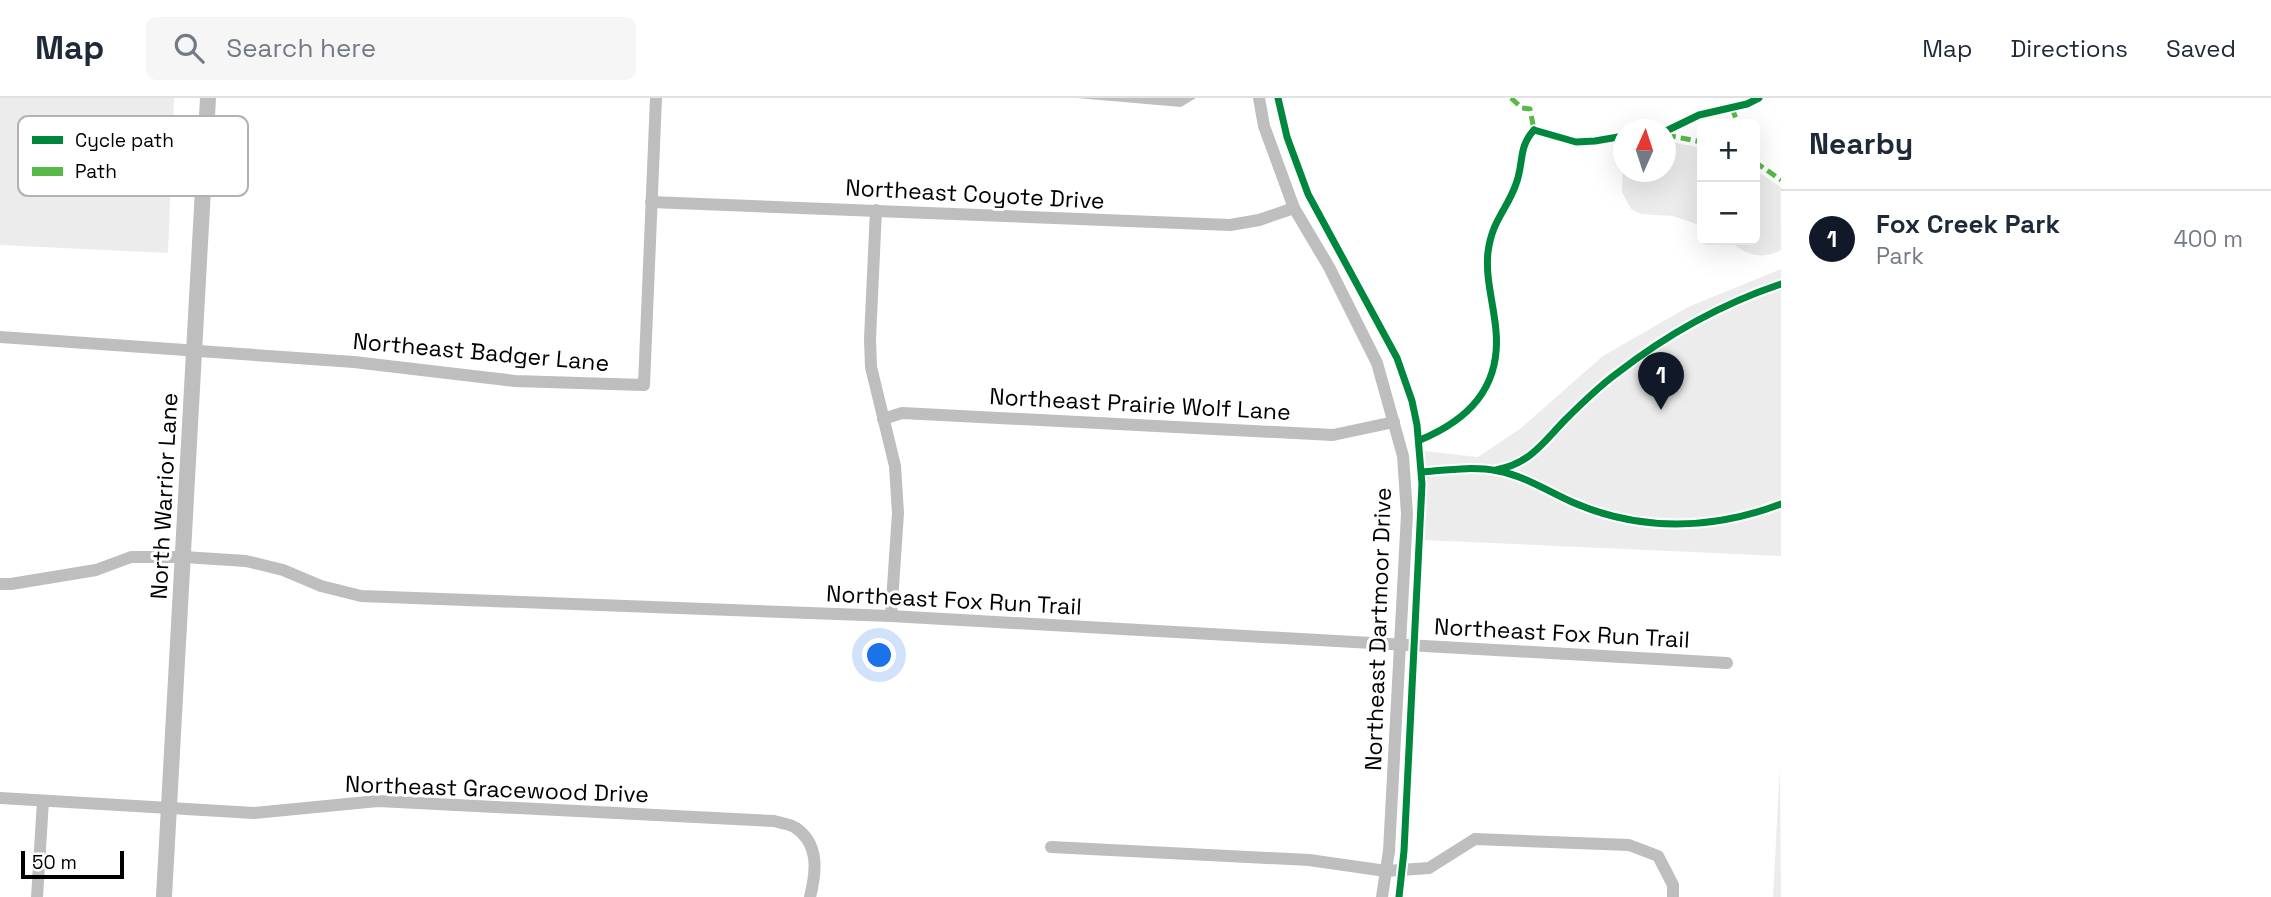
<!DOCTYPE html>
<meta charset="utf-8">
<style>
body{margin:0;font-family:"Space Grotesk",sans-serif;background:#f6f6f7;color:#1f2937}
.controls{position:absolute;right:21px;top:21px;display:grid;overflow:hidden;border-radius:10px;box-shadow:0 7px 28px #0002}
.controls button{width:63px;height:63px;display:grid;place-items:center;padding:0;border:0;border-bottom:2px solid #e0e1e3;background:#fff;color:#1f2937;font:35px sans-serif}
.compass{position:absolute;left:1613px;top:21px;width:63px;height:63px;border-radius:50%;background:#fff;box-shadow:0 7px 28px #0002;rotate:3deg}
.scale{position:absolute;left:21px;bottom:18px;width:103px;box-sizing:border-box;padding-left:7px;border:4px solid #000;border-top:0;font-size:19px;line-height:24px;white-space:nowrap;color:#000;-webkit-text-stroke:5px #fff;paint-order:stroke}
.you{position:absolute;left:880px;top:558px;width:24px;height:24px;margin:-18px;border:5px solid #fff;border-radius:50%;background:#1a73e8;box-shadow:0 0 0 10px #1a73e833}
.badge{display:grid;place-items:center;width:46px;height:46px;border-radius:50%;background:#111827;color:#fff;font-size:23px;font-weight:700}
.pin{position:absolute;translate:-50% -58px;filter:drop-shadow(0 2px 4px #0008)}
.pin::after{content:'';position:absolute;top:37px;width:24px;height:21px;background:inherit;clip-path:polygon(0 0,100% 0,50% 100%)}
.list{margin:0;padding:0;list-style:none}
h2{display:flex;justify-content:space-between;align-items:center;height:91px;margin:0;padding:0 28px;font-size:30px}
h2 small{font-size:23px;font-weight:400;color:#747a83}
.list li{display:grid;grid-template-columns:46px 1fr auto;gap:21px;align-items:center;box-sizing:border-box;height:98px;padding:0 28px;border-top:2px solid #e0e1e3}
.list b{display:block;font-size:26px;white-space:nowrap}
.list p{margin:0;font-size:23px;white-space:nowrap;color:#747a83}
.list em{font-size:23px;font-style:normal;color:#747a83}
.icon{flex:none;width:38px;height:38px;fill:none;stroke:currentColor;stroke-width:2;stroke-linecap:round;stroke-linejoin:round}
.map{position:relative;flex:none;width:1781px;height:799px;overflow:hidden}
header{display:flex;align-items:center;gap:42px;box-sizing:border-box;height:98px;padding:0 35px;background:#fff;border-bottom:2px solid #e0e1e3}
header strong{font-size:33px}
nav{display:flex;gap:38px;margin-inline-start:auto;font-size:24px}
.search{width:490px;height:63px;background:#f6f6f7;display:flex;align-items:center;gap:18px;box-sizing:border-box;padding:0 24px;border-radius:10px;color:#747a83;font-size:26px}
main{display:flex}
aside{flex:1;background:#fff}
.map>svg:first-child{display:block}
.green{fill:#ececec}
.water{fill:#bfbfbf}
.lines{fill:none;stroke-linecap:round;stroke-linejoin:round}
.minor{stroke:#bebebe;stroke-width:12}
.tertiary{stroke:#bebebe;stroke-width:16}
.quiet{stroke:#58b947;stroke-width:5;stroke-dasharray:10 5;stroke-linecap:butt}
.cycleway-casing{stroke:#fff;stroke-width:11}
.cycleway{stroke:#00873e;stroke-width:7}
.labels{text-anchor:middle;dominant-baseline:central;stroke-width:6;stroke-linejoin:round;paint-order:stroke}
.street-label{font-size:23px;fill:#000;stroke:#fff}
.key{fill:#fff;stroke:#b2b2b2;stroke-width:2}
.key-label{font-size:19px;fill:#000}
</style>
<header>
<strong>Map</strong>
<div class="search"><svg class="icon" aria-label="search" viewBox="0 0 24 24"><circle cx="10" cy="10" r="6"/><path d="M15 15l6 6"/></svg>Search here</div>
<nav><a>Map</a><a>Directions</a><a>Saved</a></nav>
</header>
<main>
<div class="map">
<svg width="1781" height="799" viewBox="0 0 1781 799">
<rect width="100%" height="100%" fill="#fff"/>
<g class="green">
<path d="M0,0h174l-6,155 -168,-8z"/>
<path d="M1666,43l36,7v78l-29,-10 -32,-2 -10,-5 -9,-17 1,-27 1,7h42z"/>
<path d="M1755,72l26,17v63c-21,11 -36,4 -53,-10h27z"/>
<path d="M1781,171v287l-358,-16 1,-89 54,6 43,-29 82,-72 85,-49z"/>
<path d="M1780,668l1,131h-8z"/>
</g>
<path class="water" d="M1077,0h119l-15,9z"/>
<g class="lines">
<g class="minor">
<path d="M1259,0l5,28 30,82 35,59 48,96 26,93 4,58 -18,337 -7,46"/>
<path d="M651,104l579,23 29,-5 35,-12"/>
<path d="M876,112l-6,129 1,28 24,99 3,47 -7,103"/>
<path d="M0,239l354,25 161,19 129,4 12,-287"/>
<path d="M883,321l19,-6 431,22 61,-13"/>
<path d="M0,486h11l85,-14 35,-13h53l62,4 37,9 38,16 40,10 530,20 836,47"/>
<path d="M0,700l254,15 124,-12 396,20c6,2 17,3 22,7 24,17 20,45 14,69"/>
<path d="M1051,749l258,13 77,11 43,-3 46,-29 154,6 29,11 15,29v12"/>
<path d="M37,799l6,-96"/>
</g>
<path class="tertiary" d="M164,799l44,-799"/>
<g class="quiet">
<path d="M1511,0l11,10 8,1 4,21"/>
<path d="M1732,10l6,16"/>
<path d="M1666,37l36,7"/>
<path d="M1755,64l26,18"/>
</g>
<g class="cycleway-casing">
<g id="cycleway">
<path d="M1278,0l9,39 21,57 89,164 15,43 5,24 5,59 -18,367 -5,46"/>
<path d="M1534,32l42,12 19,-1 29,-5"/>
<path d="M1666,33l33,-16 48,-11 12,-6"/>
<path d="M1420,342c48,-20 81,-52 76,-109 -2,-26 -11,-53 -8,-79 4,-32 19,-42 28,-68 8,-21 2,-37 18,-54"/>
<path d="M1496,372c34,-7 45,-25 68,-49 16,-16 33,-33 52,-47 50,-39 105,-70 165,-90"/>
<path d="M1422,374c25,-2 51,-6 76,-1 27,5 49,20 74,31 68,30 141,28 209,2"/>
</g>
</g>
<use href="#cycleway" class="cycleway"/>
</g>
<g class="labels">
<g class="street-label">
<text transform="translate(975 96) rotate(3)">Northeast Coyote Drive</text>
<text transform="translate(481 254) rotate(5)">Northeast Badger Lane</text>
<text transform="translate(1140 306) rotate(3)">Northeast Prairie Wolf Lane</text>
<text transform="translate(164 398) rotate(-87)">North Warrior Lane</text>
<text transform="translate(954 502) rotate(3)">Northeast Fox Run Trail</text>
<text transform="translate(1378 531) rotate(-88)">Northeast Dartmoor Drive</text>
<text transform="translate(1562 535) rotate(3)">Northeast Fox Run Trail</text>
<text transform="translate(497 691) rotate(2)">Northeast Gracewood Drive</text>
</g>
</g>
<rect x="18" y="18" width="230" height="80" rx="10" class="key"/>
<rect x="32" y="38" width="31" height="8" fill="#00873e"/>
<rect x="32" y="69" width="31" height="9" fill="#58b947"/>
<g class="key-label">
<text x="75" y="49">Cycle path</text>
<text x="75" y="80">Path</text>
</g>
</svg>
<div class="controls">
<button>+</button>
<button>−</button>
</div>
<svg class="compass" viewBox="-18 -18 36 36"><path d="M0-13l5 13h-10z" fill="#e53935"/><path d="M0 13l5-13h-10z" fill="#747a83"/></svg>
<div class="scale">50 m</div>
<div class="you"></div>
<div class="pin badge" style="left:1661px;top:312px">1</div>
</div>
<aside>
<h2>Nearby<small></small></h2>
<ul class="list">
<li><span class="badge">1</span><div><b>Fox Creek Park</b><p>Park</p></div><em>400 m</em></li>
</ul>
</aside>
</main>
